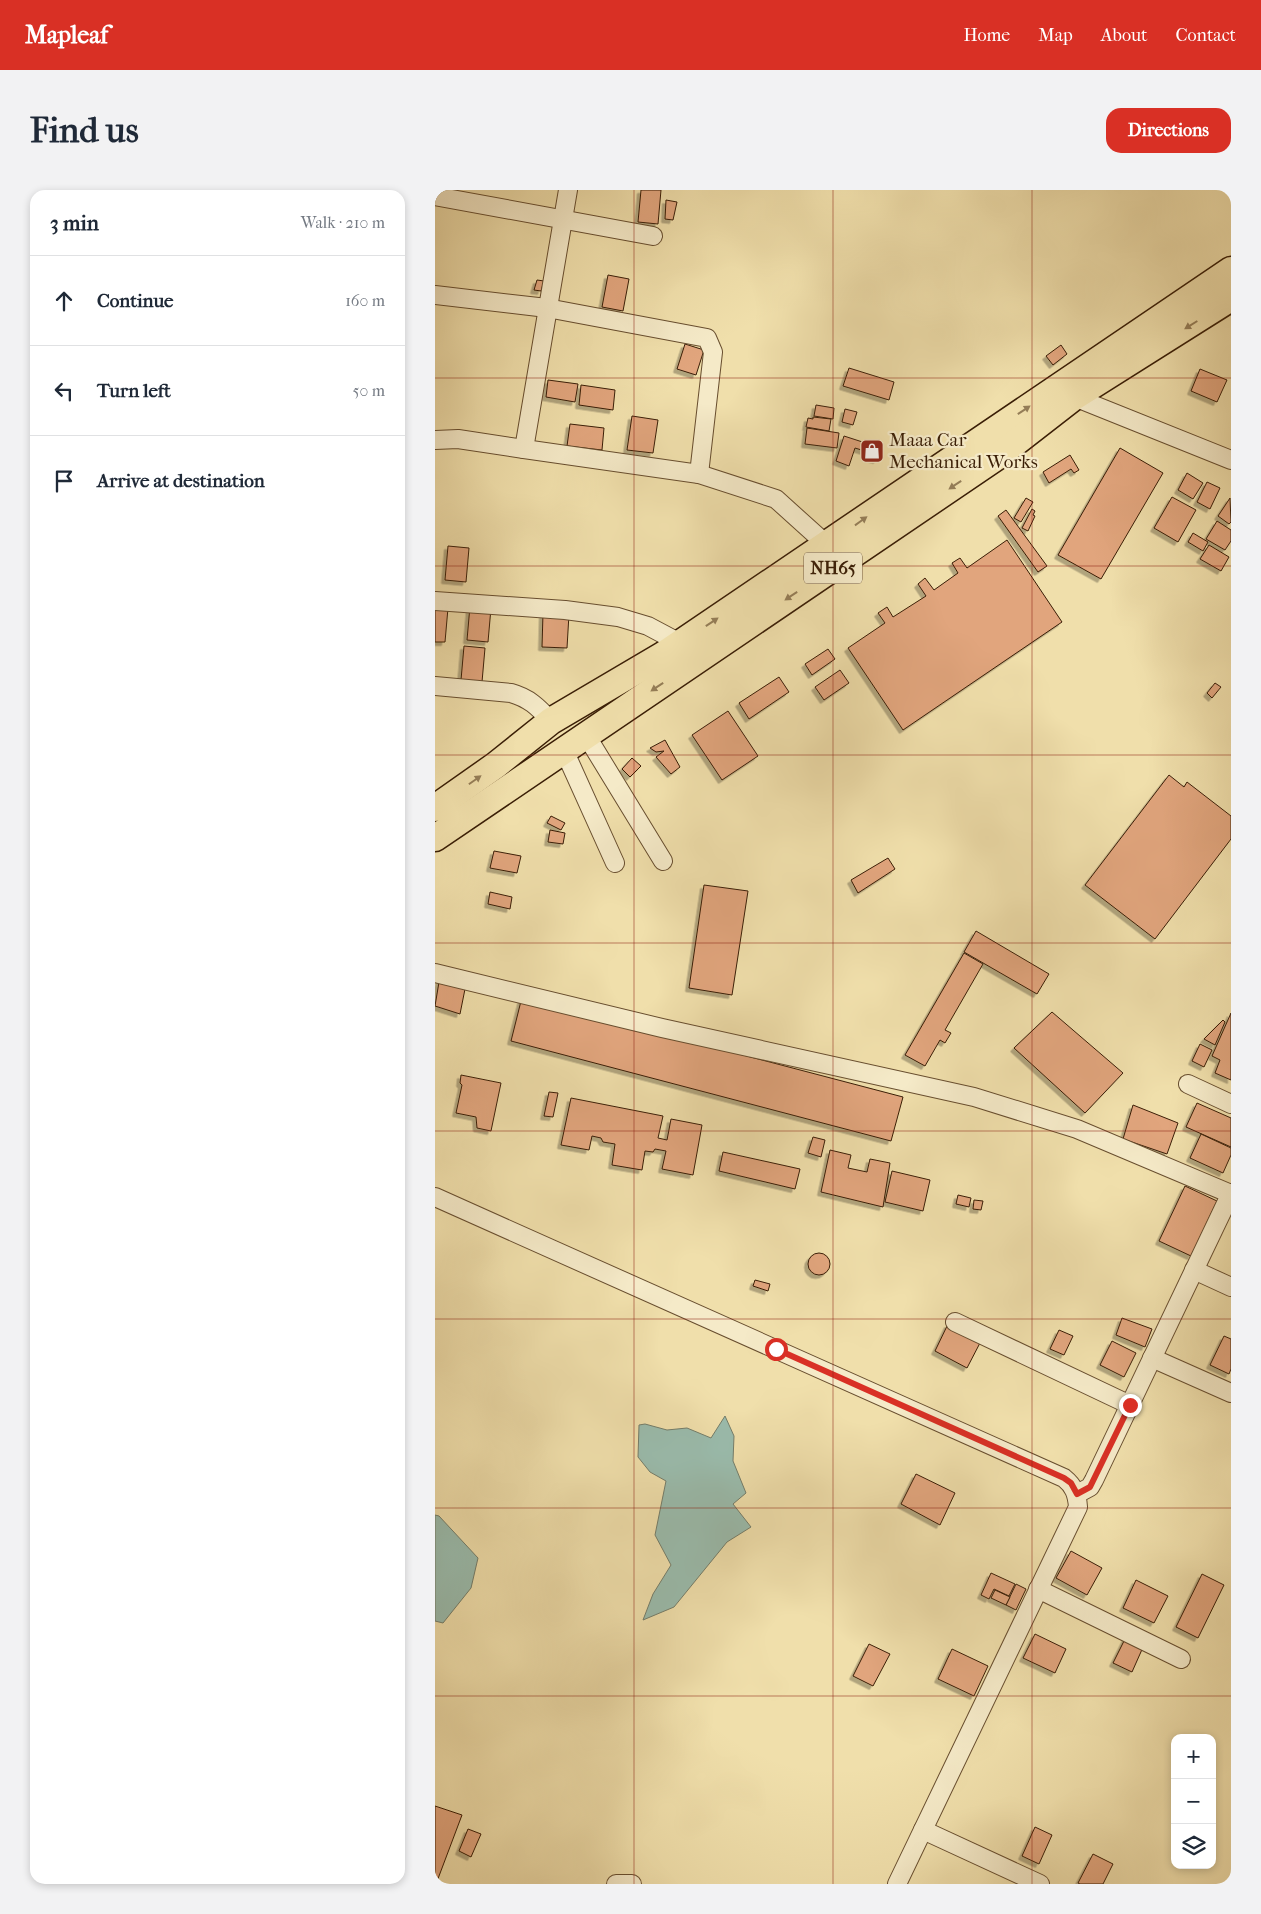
<!DOCTYPE html>
<meta charset="utf-8">
<style>
body{margin:0;font-family:"IM FELL French Canon",serif;background:#f2f2f3;color:#1f2937}
.controls{position:absolute;right:15px;bottom:15px;display:grid;overflow:hidden;border-radius:10px;box-shadow:0 2px 8px #0003}
.controls button{width:45px;height:45px;display:grid;place-items:center;padding:0;border:0;border-bottom:1px solid #e0e1e3;background:#fff;color:#1f2937;font:25px sans-serif}
.stop{position:absolute;width:15px;height:15px;margin:-11px;border:4px solid #d93025;border-radius:50%;background:#fff}
.stop.end{background:#d93025;border-color:#fff;box-shadow:0 1px 5px #0008}
.list{margin:0;padding:0;list-style:none}
h2{display:flex;justify-content:space-between;align-items:center;height:65px;margin:0;padding:0 20px;font-size:21px}
h2 small{font-size:16px;font-weight:400;color:#747a83}
.list li{display:grid;grid-template-columns:32px 1fr auto;gap:15px;align-items:center;box-sizing:border-box;height:90px;padding:0 20px;border-top:1px solid #e0e1e3}
.list b{display:block;font-size:19px;white-space:nowrap}
.list em{font-size:16px;font-style:normal;color:#747a83}
.icon{flex:none;width:28px;height:28px;fill:none;stroke:currentColor;stroke-width:2;stroke-linecap:round;stroke-linejoin:round}
.map{position:relative;flex:none;width:796px;height:1694px;overflow:hidden;border-radius:15px}
header{display:flex;align-items:center;gap:30px;box-sizing:border-box;height:70px;padding:0 25px;background:#d93025;color:#fff}
header strong{font-size:24px}
nav{display:flex;gap:28px;margin-inline-start:auto;font-size:18px}
.intro{display:flex;align-items:center;justify-content:space-between;box-sizing:border-box;height:120px;padding:0 30px}
h1{margin:0;font-size:35px}
.button{padding:12px 22px;border-radius:15px;background:#d93025;color:#fff;font-size:18px;font-weight:700}
main{display:flex;gap:30px;padding:0 30px}
aside{flex:1;background:#fff;border-radius:15px;box-shadow:0 2px 8px #0003}
.map>svg:first-child{display:block}
.water{fill:#9abcad;stroke:#747d6a}
.building{fill:#e1a57d;stroke:#3a1e06;filter:url(#shadow)}
.lines{fill:none;stroke-linecap:round;stroke-linejoin:round}
.minor-casing{stroke:#684e2f;stroke-width:20}
.highway-casing{stroke:#3a1e06;stroke-width:29}
.minor{stroke:#f5eac8;stroke-width:18}
.highway{stroke:#f0dfab;stroke-width:26}
.oneway{fill:#957e58}
.route{stroke:#d93025;stroke-width:6}
.grid{fill:none;stroke:#8f2418;stroke-width:1;stroke-opacity:0.55}
.labels{text-anchor:middle;dominant-baseline:central;stroke-width:4.5;stroke-linejoin:round;paint-order:stroke}
.shield{fill:#f5eac8;stroke:#725b40;stroke-width:1}
.shield-label{font-size:18px;font-weight:bold;fill:#3a1e06}
.poi-label{font-size:19px;fill:#3a1e06;stroke:#f5eac8;text-anchor:start}
</style>
<header>
<strong>Mapleaf</strong>
<nav><a>Home</a><a>Map</a><a>About</a><a>Contact</a></nav>
</header>
<div class="intro"><h1>Find us</h1><a class="button">Directions</a></div>
<main>
<aside>
<h2>3 min<small>Walk · 210 m</small></h2>
<ul class="list">
<li><svg class="icon" aria-label="ahead" viewBox="0 0 24 24"><path d="M12 20V5M6 11l6-6 6 6"/></svg><div><b>Continue</b></div><em>160 m</em></li>
<li><svg class="icon" aria-label="left" viewBox="0 0 24 24"><path d="M17 20v-9H6M10 6l-5 5 5 5"/></svg><div><b>Turn left</b></div><em>50 m</em></li>
<li><svg class="icon" aria-label="arrive" viewBox="0 0 24 24"><path d="M6 21V4h12l-3 4 3 4H6"/></svg><div><b>Arrive at destination</b></div></li>
</ul>
</aside>
<div class="map">
<svg width="796" height="1694" viewBox="0 0 796 1694">
<defs>
<filter id="shadow"><feDropShadow dx="-3.5" dy="3.5" stdDeviation="0" flood-color="#0004"/></filter>
</defs>
<rect width="100%" height="100%" fill="#f0dfab"/>
<filter id="stains"><feTurbulence type="fractalNoise" baseFrequency=".004" numOctaves="4"/><feColorMatrix values="0 0 0 0 .2 0 0 0 0 .09 0 0 0 0 .02 0 0 0 .5 -.17"/></filter>
<radialGradient id="worn" r=".72"><stop offset=".6" stop-color="#630" stop-opacity="0"/><stop offset="1" stop-color="#630" stop-opacity=".3"/></radialGradient>
<g class="water">
<path d="M290,1226l9,20 -1,25 13,32 -13,11 18,23 -24,15 -53,65 -31,13 10,-26 18,-29 -16,-30 11,-54 -16,-9 -12,-15 1,-32 6,-1 22,6 20,-2 24,10z"/>
<path d="M0,1325l4,1 39,42 -7,30 -28,35 -8,-2z"/>
</g>
<g class="building">
<path d="M206,0h20l-3,34 -20,-2z"/>
<path d="M231,10l11,2 -4,18 -8,-1z"/>
<path d="M173,85l21,4 -6,32 -21,-4z"/>
<path d="M102,90l7,1 -3,10 -7,-1z"/>
<path d="M250,154l19,6 -8,25 -19,-6z"/>
<path d="M626,155l6,9 -14,11 -7,-9z"/>
<path d="M414,178l45,14 -5,18 -46,-14z"/>
<path d="M765,179l27,11 -10,22 -26,-11z"/>
<path d="M113,190l30,4 -3,18 -29,-5z"/>
<path d="M146,195l34,5 -2,20 -34,-5z"/>
<path d="M381,215l18,3 -1,11 -19,-3z"/>
<path d="M410,219l12,3 -4,13 -11,-3z"/>
<path d="M197,226l26,4 -5,33 -26,-3z"/>
<path d="M378,227l18,2 -2,12 -23,-4 2,-9 5,1z"/>
<path d="M135,234l34,4 -2,22 -35,-4z"/>
<path d="M372,238l32,5 -2,15 -32,-4z"/>
<path d="M409,246l37,12 -4,12 -11,-3 2,-5 -13,-4 -6,18 -13,-5z"/>
<path d="M685,258l43,25 -62,106 -43,-24z"/>
<path d="M635,265l9,15 -5,3 -3,-4 -22,14 -6,-11z"/>
<path d="M752,283l16,10 -10,16 -15,-9z"/>
<path d="M772,292l13,6 -10,21 -13,-7z"/>
<path d="M737,307l24,13 -18,32 -24,-14z"/>
<path d="M591,308l7,4 -12,20 -7,-4z"/>
<path d="M795,308l1,24 -2,2 -11,-8z"/>
<path d="M597,319l3,2 -2,4 2,1 -7,15 -6,-3z"/>
<path d="M571,320l41,56 -9,6 -40,-56z"/>
<path d="M782,331l14,9v11l-6,9 -19,-11z"/>
<path d="M758,343l15,9 -5,9 -15,-9z"/>
<path d="M572,350l55,82 -159,108 -55,-82 37,-25 -7,-10 9,-6 6,10 33,-21 -8,-12 7,-6 9,12 24,-17 -6,-10 8,-5 7,10z"/>
<path d="M774,355l20,12 -8,14 -21,-12z"/>
<path d="M13,356l21,2 -3,34 -21,-2z"/>
<path d="M35,416l21,2 -3,34 -21,-2z"/>
<path d="M0,417l13,1 -3,34h-10z"/>
<path d="M108,423l26,1 -2,34 -25,-1z"/>
<path d="M29,456l21,2 -3,34 -21,-2z"/>
<path d="M393,459l7,10 -23,16 -7,-11z"/>
<path d="M405,480l9,13 -25,17 -9,-13z"/>
<path d="M344,487l10,15 -40,27 -10,-16z"/>
<path d="M780,493l6,4 -9,11 -5,-5z"/>
<path d="M293,521l30,45 -36,24 -30,-45z"/>
<path d="M230,550l15,27 -9,7 -15,-17 8,-6 -8,1 -6,-4z"/>
<path d="M197,568l9,8 -11,11 -8,-8z"/>
<path d="M734,585l15,12 3,-5 44,34v23l-76,100 -70,-54z"/>
<path d="M116,626l14,7 -4,7 -14,-7z"/>
<path d="M115,640l15,3 -2,11 -15,-2z"/>
<path d="M59,661l27,5 -4,17 -27,-5z"/>
<path d="M453,668l7,11 -37,24 -7,-13z"/>
<path d="M269,695l44,6 -16,104 -43,-7z"/>
<path d="M55,702l22,5 -2,12 -22,-5z"/>
<path d="M541,741l73,43 -12,20 -73,-42z"/>
<path d="M529,763l19,11 -38,66 6,3 -6,10 -5,-3 -15,26 -20,-11z"/>
<path d="M5,786l26,8 -6,30 -25,-8z"/>
<path d="M87,807l381,100 -12,44 -380,-100z"/>
<path d="M617,822l71,61 -38,40 -71,-65z"/>
<path d="M796,823v67l-16,-7 5,-13 -8,-4z"/>
<path d="M788,830l2,2 -10,23 -11,-6z"/>
<path d="M765,854l12,6 -8,17 -12,-6z"/>
<path d="M26,885l40,8 -10,48 -14,-3 -1,-11 -20,-4 6,-28 -2,-2z"/>
<path d="M114,902l9,1 -5,24 -9,-1z"/>
<path d="M136,908l92,18 -5,22 9,2 4,-21 31,6 -9,50 -31,-6 4,-18 -11,-2 -2,3 -8,-1 -3,19 -30,-5 3,-21 -12,-2 -2,-4 -9,-2 -3,14 -28,-5z"/>
<path d="M762,913l34,15v29l-45,-20z"/>
<path d="M698,915l45,18 -11,31 -44,-15z"/>
<path d="M766,944l30,14v7l-8,18 -33,-15z"/>
<path d="M378,947l12,3 -4,17 -13,-4z"/>
<path d="M395,960l21,5 -3,13 19,4 3,-13 20,4 -7,44 -62,-15z"/>
<path d="M288,962l77,17 -5,20 -76,-18z"/>
<path d="M457,981l38,9 -7,31 -38,-9z"/>
<path d="M750,996l32,15 -26,55 -32,-15z"/>
<path d="M523,1005l13,3 -2,9 -13,-3z"/>
<path d="M539,1010l9,1 -2,9 -8,-1z"/>
<circle cx="384" cy="1074" r="11"/>
<path d="M320,1090l15,4 -2,7 -15,-5z"/>
<path d="M687,1128l30,11 -7,18 -29,-12z"/>
<path d="M513,1134l33,17 -14,27 -32,-17z"/>
<path d="M624,1140l14,6 -9,19 -14,-6z"/>
<path d="M789,1146l7,3v30l-2,5 -19,-9z"/>
<path d="M677,1151l24,12 -12,24 -24,-12z"/>
<path d="M481,1284l39,19 -15,32 -39,-21z"/>
<path d="M636,1361l31,17 -15,27 -31,-17z"/>
<path d="M556,1383l24,11 -6,12 -15,-7 -5,10 -8,-4z"/>
<path d="M767,1384l22,11 -26,53 -22,-11z"/>
<path d="M701,1390l32,16 -14,27 -31,-15z"/>
<path d="M581,1394l10,5 -10,21 -10,-5z"/>
<path d="M560,1400l15,7 -4,8 -15,-7z"/>
<path d="M600,1444l31,15 -11,24 -32,-15z"/>
<path d="M691,1447l18,8 -12,27 -19,-9z"/>
<path d="M434,1454l21,10 -17,32 -20,-10z"/>
<path d="M517,1459l36,17 -14,30 -36,-17z"/>
<path d="M0,1616l27,9 -26,69h-1z"/>
<path d="M600,1637l17,8 -13,29 -17,-8z"/>
<path d="M33,1639l13,5 -10,23 -12,-6z"/>
<path d="M658,1664l20,10 -10,20h-23l-2,-1z"/>
</g>
<g class="lines">
<g class="minor-casing">
<g id="minor">
<path d="M0,6l218,40"/>
<path d="M0,105l112,13 160,30 6,14 -14,122"/>
<path d="M639,207l157,63"/>
<path d="M0,250l23,-1 66,10 44,-259"/>
<path d="M89,259l175,25 77,25 51,46"/>
<path d="M0,411l130,9 53,7 30,9 32,17"/>
<path d="M0,496l76,7c18,5 27,14 40,28"/>
<path d="M151,545l77,126"/>
<path d="M129,560l51,113"/>
<path d="M0,783l227,55 312,69 103,32 154,65"/>
<path d="M753,894l43,20"/>
<path d="M0,1007l629,281c10,8 13,16 14,29l-181,377"/>
<path d="M759,1080l37,17"/>
<path d="M520,1132l175,83"/>
<path d="M717,1168l79,35"/>
<path d="M642,1304l13,-7 4,-7 137,-287"/>
<path d="M603,1399l143,70"/>
<path d="M488,1640l117,54"/>
<path d="M181,1694h16"/>
</g>
</g>
<g class="highway-casing">
<g id="highway">
<path d="M0,618l61,-43 55,-44 112,-66 568,-385"/>
<path d="M0,648l563,-382 76,-59 157,-99"/>
</g>
</g>
<use href="#minor" class="minor"/>
<use href="#highway" class="highway"/>
</g>
<defs><path id="oneway-solid" d="M-6-.8H1V-3.2L6.5 0L1 3.2V.8H-6Z" transform="scale(1.25)"/></defs>
<g class="oneway">
<use href="#oneway-solid" transform="translate(756 135) rotate(148)"/>
<use href="#oneway-solid" transform="translate(589 220) rotate(-34)"/>
<use href="#oneway-solid" transform="translate(520 295) rotate(146)"/>
<use href="#oneway-solid" transform="translate(426 331) rotate(-36)"/>
<use href="#oneway-solid" transform="translate(356 406) rotate(146)"/>
<use href="#oneway-solid" transform="translate(277 432) rotate(-34)"/>
<use href="#oneway-solid" transform="translate(222 497) rotate(146)"/>
<use href="#oneway-solid" transform="translate(40 590) rotate(-35)"/>
</g>
<g class="lines">
<path class="route" d="M341,1159l288,129 7,5 6,11 13,-7 40,-82"/>
</g>
<path class="grid" d="M199,0v1694M398,0v1694M597,0v1694M0,188h796M0,376h796M0,565h796M0,753h796M0,941h796M0,1129h796M0,1318h796M0,1506h796"/>
<defs>
<g id="shop-square" transform="scale(1.25)"><rect x="-9" y="-9" width="18" height="18" rx="4" fill="#8f2418" stroke="#f5eac8"/><path d="M-5-2.5h2.3a2.7 3.5 0 0 1 5.4 0H5L5.5 6h-11ZM-1.5-2.5h3a1.5 2.3 0 0 0-3 0Z" fill="#fff"/></g>
</defs>
<g fill-rule="evenodd">
<use href="#shop-square" x="437" y="261"/>
</g>
<g class="labels">
<rect class="shield" x="369" y="362.5" width="58" height="31" rx="4"/>
<g class="shield-label">
<text x="398" y="378">NH65</text>
</g>
<g class="poi-label">
<text x="454" y="250">Maaa Car<tspan x="454" dy="22">Mechanical Works</tspan></text>
</g>
</g>
<rect width="100%" height="100%" filter="url(#stains)"/>
<rect width="100%" height="100%" fill="url(#worn)"/>
</svg>
<div class="controls">
<button>+</button>
<button>−</button>
<button><svg class="icon" aria-label="layers" viewBox="0 0 24 24"><path d="M12 4l9 5-9 5-9-5zM3 14l9 5 9-5"/></svg></button>
</div>
<div class="stop" style="left:341px;top:1159px"></div>
<div class="stop end" style="left:695px;top:1215px"></div>
</div>
</main>
